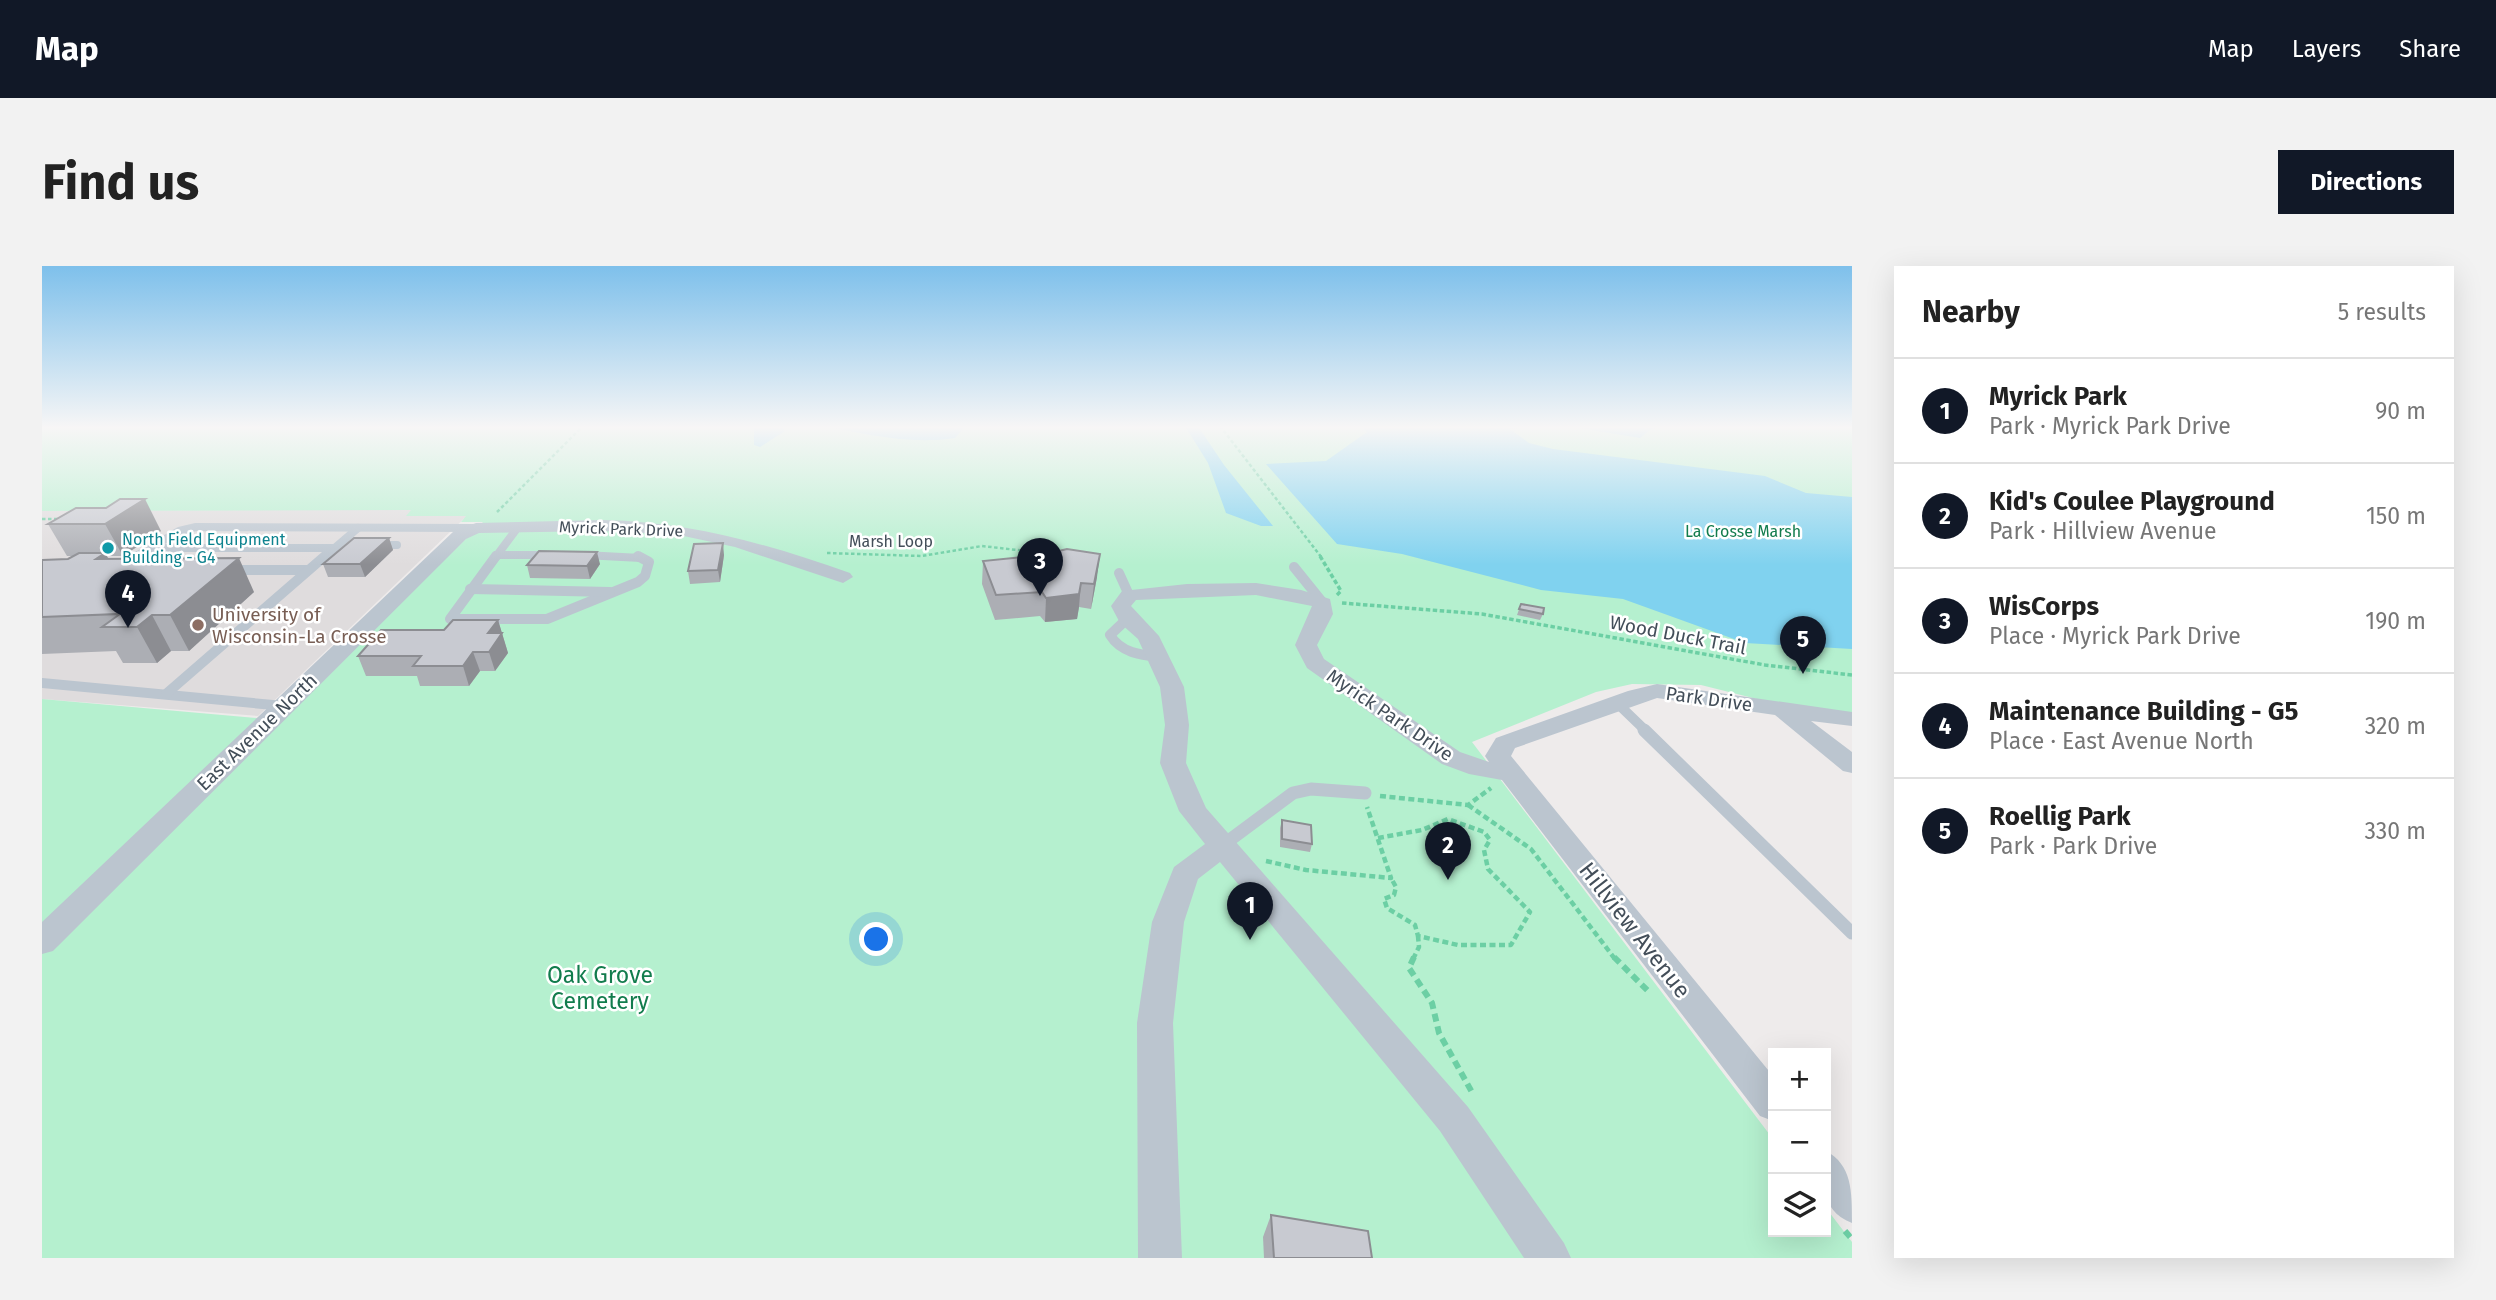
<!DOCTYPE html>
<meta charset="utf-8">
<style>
body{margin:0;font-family:"Fira Sans",sans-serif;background:#f2f2f2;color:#222}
.controls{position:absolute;right:21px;bottom:21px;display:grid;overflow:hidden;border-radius:0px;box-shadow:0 7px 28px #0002}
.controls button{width:63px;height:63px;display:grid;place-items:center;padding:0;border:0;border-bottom:2px solid #e0e0e0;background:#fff;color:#222;font:35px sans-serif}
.you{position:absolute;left:835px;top:674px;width:24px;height:24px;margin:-18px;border:5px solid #fff;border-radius:50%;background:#1a73e8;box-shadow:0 0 0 10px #1a73e833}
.badge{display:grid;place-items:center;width:46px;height:46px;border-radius:50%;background:#111827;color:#fff;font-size:23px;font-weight:700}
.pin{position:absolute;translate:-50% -58px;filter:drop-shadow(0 2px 4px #0008)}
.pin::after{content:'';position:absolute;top:37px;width:24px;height:21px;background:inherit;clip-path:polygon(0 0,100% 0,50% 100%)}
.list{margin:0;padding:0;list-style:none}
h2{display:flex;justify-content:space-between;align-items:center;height:91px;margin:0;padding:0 28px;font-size:30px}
h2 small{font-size:23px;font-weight:400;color:#767676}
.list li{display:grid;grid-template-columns:46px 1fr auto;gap:21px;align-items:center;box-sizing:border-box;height:105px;padding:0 28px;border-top:2px solid #e0e0e0}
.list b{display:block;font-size:26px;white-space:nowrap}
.list p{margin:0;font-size:23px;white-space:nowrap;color:#767676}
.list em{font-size:23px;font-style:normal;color:#767676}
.icon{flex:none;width:38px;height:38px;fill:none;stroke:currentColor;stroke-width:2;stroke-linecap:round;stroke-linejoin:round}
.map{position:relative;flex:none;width:1810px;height:992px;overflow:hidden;border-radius:0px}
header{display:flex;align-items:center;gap:42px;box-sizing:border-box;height:98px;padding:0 35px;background:#111827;color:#fff}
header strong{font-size:33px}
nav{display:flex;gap:38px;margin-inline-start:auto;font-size:24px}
.intro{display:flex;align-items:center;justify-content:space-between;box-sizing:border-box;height:168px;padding:0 42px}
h1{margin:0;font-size:49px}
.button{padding:18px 32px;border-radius:0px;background:#111827;color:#fff;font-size:24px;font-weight:700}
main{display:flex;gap:42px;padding:0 42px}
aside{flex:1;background:#fff;border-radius:0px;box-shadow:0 7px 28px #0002}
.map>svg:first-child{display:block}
.education{fill:#dfdcdd}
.green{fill:#b5f0cf}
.water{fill:#80d2ef}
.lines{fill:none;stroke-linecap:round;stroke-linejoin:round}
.path-far3{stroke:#6ccfa4;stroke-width:2.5;stroke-dasharray:3.5 2.5;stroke-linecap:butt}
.path-far2{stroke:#6ccfa4;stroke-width:3.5;stroke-dasharray:4.5 2.5;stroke-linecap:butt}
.path-far1{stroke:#6ccfa4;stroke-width:4.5;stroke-dasharray:6 3.5;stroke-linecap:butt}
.path{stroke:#6ccfa4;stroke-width:6;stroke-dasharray:8 5;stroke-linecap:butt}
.service-far2{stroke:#bbc5cf;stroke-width:8}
.service-far1{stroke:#bbc5cf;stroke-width:10}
.service{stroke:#bbc5cf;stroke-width:13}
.minor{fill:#bbc5cf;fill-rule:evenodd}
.wall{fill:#acaeb4}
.shaded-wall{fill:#8c8d92}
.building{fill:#c8cad1;stroke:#8c8d92;stroke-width:2}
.culture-dot{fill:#0f9aa8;stroke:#fff;stroke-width:2.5}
.education-dot{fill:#8d6e63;stroke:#fff;stroke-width:2.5}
.labels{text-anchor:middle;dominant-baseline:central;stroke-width:5;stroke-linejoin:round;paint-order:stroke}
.far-street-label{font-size:16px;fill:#434e59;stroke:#fff}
.far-park-label{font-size:16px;fill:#127c4d;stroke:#fff}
.far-culture-label{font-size:16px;fill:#0d838f;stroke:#fff;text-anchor:start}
.education-label{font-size:19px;fill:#785e54;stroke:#fff;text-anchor:start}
.street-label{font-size:19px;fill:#434e59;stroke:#fff}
.near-street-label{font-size:23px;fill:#434e59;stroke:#fff}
.near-park-label{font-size:23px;fill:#127c4d;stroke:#fff}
</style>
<header>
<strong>Map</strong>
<nav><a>Map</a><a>Layers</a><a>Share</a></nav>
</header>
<div class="intro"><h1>Find us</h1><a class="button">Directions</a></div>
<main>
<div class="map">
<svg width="1810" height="992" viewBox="0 0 1810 992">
<rect width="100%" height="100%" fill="#eeebeb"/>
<path class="education" d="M432,243l-216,207 -216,-17v-188z"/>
<path class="green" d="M0,160h1810v288l-95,-15 -56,-14 -69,-1 -36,8 -124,50 301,397v93h53v-24l26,34v16h-1810v-559l238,21 203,-198h-22l5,-6h-60l5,-6 -369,1z"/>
<g class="water">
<path d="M712,160h27l4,5 -25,16 -6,-2z"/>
<path d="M781,160h143l-11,12c-45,7 -89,-4 -132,-12z"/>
<path d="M1143,160h13l26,39 49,61h-12l-35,-13 -18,-50z"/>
<path d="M1318,160h173l-23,3 19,14 24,6 212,27 41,17 46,4v152l-107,-6 -122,-44 -82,-9 -139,-36 -65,-10 -71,-80 60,-3 41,-29z"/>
<path d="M1525,160h96l-13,4 -10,8z"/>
</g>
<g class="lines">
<g class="path-far3">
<path d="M1178,160l102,132"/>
<path d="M455,246l86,-86"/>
<path d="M0,253h17"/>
<path d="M785,287l95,3 60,-10 44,5"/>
</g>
<g class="path-far2">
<path d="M1278,290l21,35 -5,5"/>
<path d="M1300,337l140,11 283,51 87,10"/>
</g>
<g class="path-far1">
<path d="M1338,530l88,9 23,-17"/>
<path d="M1426,539l63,44 84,110"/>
<path d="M1336,572l44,-8 26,-11 36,13 6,8 -6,10 4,19 42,43 -19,33h-53l-40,-9 -3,-11 -28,-17 -3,-9 10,-4 2,-8 -5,-9"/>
<path d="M1224,595l40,9 85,8 -24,-71"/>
<path d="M1371,693l6,-12 -1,-11"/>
</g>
<g class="path">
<path d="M1372,691l-5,11 23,35 7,30 34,61"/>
<path d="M1572,691l34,34"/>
<path d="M1803,965l7,8"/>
</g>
<g class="service-far2">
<path d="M333,279h22"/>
<path d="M110,282h184"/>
<path d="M454,289h56"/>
<path d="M542,289l57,3"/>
<path d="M91,292l46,-27 17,-4 280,1"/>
<path d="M281,292l35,-30"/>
<path d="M453,292l23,-31"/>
</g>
<g class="service-far1">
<path d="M454,290l-46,63h97l91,-37 7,-6 4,-14 -11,-6"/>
<path d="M78,300l16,-10"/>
<path d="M1252,301l29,36"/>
<path d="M187,304h78"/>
<path d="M1077,307l10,22"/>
<path d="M428,323l140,3"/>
<path d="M1086,352l-18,17c11,18 31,20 50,22"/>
<path d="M0,417l242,23"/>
<path d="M124,428l159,-138"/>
<path d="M1576,438l28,27"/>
</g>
<g class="service">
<path d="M1602,464l208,203"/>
<path d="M1181,579l70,-52 18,-4 54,4"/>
</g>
<g class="minor">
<path d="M561,254c88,2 165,24 247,53l3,4 -10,6 -108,-36 -56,-12 -76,-4 -124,2 -13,6 -413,412 -11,3v-32l412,-391 22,-8z"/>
<path d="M1214,317l45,7 29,9 3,15 -16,31 7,14 136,93 29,10 -4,-6 11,-18 132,-47 29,-7 195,28v14l-41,-5 41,31v21l-9,-2 -68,-56 -118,-17 -142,50 -4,8 262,320v45l-13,-5 -258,-336 -33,-6 -27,-10 -135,-96 -12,-23 17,-39 -56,-11 -120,5 -5,6 28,30 25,51 5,38 -3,38 20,45 262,299 96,136 7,15h-47l-84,-127 -220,-269 -22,17 -14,43 -11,101 9,235h-44l-1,-235 15,-101 22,-55 31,-23 -26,-33 -19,-48 5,-38 -5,-38 -22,-48 -18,-16 -9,-17 11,-15 65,-7z"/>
<path d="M1784,885c26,14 26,40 26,72 -34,-14 -27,-40 -26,-72z"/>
</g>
</g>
<g class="wall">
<path d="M34,242l85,23 -38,25h-16l2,3 145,33 -65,59h-18l-14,12h-34l-7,-12 -74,3v-94l26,-1 5,-3h-6l-19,-32z"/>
<path d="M347,272l4,12 -28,27h-37l-5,-13z"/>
<path d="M979,284l25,4 51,23 -6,32 -12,-2 -2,12 -32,3 -5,-6 -45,4 -13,-36 1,-23 38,-4z"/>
<path d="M682,289l-4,27 -30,2 -2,-13z"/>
<path d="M558,298l-10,15 -60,-1 -3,-13z"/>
<path d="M1479,338l22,10 -3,6 -23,-5z"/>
<path d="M456,354l10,33 -13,18h-15l-11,15h-49l-3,-10h-51l-8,-20 86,-26z"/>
<path d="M1240,554l30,24 -2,8 -30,-5v-19z"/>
<path d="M1229,949l101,43h-108l-1,-21z"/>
</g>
<g class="shaded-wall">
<path d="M103,233l16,32 -38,25 -18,-32z"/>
<path d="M347,272l4,12 -28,27 -5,-13z"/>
<path d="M681,277l1,12 -4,27 -2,-12z"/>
<path d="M555,286l3,12 -10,15 -3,-13z"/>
<path d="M63,287l19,33 -28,-27z"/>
<path d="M1058,288l-3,23 -6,32 3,-25z"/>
<path d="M197,292l15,34 -65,59 -19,-36z"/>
<path d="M1039,317l-2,24 -2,12 -32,3 1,-24z"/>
<path d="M110,349l19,36 -14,12 -20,-36z"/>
<path d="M456,354l10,33 -13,18 -6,-19 -1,-19z"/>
<path d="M431,386l7,19 -11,15 -6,-20z"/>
</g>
<g class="building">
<path d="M78,233h25l-40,25h-57l28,-16h30z"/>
<path d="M312,272h35l-29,26h-37z"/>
<path d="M681,277l-5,27 -30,1 6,-27z"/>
<path d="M1001,282l3,6 21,-5 33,5 -6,30 -13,-1 -2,11 -33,4 -4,-6 -46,3 -13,-34 41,-4 -3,-7z"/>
<path d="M497,285l58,1 -10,14 -60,-1z"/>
<path d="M37,287h26l-9,6 143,-1 -69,57h-18l-15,12h-35l18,-13 -78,3v-57l26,-1z"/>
<path d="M1479,338l23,4 -1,6 -24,-5z"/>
<path d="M411,354h45l-10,13h14l-13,19h-16l-10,14h-50l8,-10h-63l23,-26h63z"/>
<path d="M1240,554l29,5 1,19 -30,-5z"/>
<path d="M1229,949l97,16 4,27h-98z"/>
</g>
<linearGradient id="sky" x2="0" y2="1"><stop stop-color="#7ec0eb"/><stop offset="0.54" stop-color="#f7f6f6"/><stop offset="1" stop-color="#f7f6f6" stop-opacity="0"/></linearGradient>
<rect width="1810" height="299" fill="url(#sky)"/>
<circle class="culture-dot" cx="66" cy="282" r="7"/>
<circle class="education-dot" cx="156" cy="359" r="7"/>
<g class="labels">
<g class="far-street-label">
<text transform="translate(579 263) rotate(2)">Myrick Park Drive</text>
<text x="849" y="275">Marsh Loop</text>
</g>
<g class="far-park-label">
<text x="1701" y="265">La Crosse Marsh</text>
</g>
<g class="far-culture-label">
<text x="80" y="273">North Field Equipment<tspan x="80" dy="18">Building - G4</tspan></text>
</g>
<g class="education-label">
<text x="170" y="348">University of<tspan x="170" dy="22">Wisconsin-La Crosse</tspan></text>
</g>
<g class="street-label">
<text transform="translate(1636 369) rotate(11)">Wood Duck Trail</text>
<text transform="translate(1667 433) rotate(8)">Park Drive</text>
<text transform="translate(1348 449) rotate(34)">Myrick Park Drive</text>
<text transform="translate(215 466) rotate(-44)">East Avenue North</text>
</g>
<g class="near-street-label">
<text transform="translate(1593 664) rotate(52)">Hillview Avenue</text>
</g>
<g class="near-park-label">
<text x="558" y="709">Oak Grove<tspan x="558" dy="26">Cemetery</tspan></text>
</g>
</g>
</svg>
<div class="controls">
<button>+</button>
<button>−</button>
<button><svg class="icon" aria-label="layers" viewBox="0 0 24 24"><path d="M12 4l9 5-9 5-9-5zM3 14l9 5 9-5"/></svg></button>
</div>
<div class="you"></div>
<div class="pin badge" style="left:1208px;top:674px">1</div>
<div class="pin badge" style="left:1406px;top:614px">2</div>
<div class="pin badge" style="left:998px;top:330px">3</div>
<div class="pin badge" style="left:86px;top:362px">4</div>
<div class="pin badge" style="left:1761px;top:408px">5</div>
</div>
<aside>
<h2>Nearby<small>5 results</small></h2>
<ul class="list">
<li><span class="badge">1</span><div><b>Myrick Park</b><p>Park · Myrick Park Drive</p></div><em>90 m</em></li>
<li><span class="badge">2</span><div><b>Kid's Coulee Playground</b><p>Park · Hillview Avenue</p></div><em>150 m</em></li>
<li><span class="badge">3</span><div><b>WisCorps</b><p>Place · Myrick Park Drive</p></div><em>190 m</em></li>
<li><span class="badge">4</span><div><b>Maintenance Building - G5</b><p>Place · East Avenue North</p></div><em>320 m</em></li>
<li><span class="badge">5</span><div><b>Roellig Park</b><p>Park · Park Drive</p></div><em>330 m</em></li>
</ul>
</aside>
</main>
